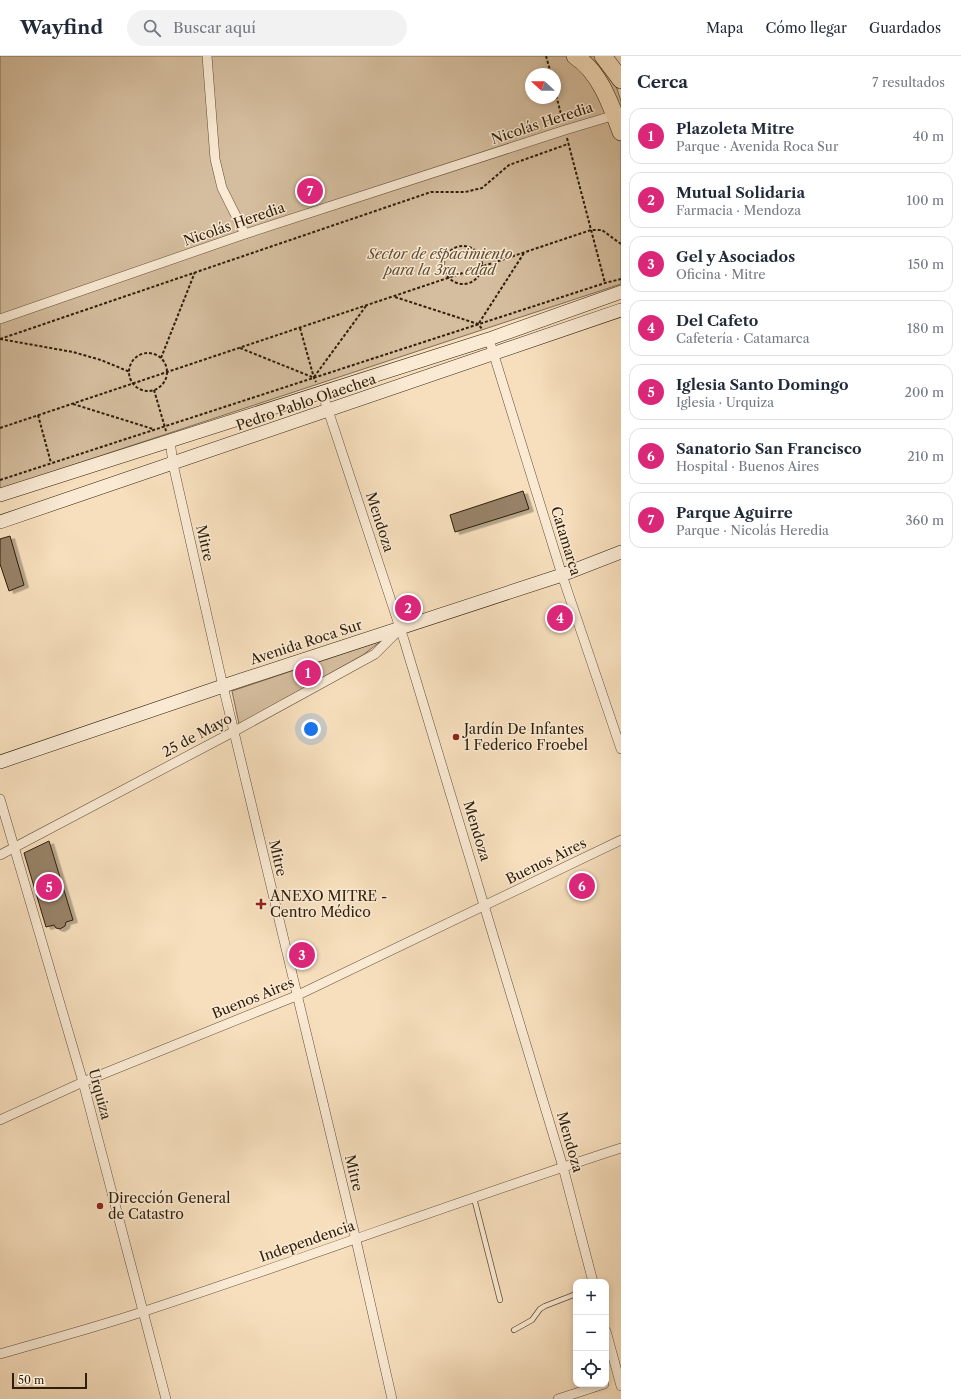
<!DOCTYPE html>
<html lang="es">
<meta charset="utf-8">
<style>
body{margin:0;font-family:"Libre Caslon Text",serif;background:#f2f2f3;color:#1f2937}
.controls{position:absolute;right:12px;bottom:12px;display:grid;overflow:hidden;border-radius:8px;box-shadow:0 2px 6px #0003}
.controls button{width:36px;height:36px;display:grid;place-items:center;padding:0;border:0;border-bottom:1px solid #e0e1e3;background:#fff;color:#1f2937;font:20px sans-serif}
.compass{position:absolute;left:525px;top:12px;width:36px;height:36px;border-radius:50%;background:#fff;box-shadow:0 2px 6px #0003;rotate:291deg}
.scale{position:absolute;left:12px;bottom:10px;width:75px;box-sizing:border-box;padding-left:4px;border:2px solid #2e1e0a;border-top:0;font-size:11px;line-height:14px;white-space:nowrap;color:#2e1e0a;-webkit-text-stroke:3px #faead4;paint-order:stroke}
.you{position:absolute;left:311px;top:673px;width:14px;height:14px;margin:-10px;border:3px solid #fff;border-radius:50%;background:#1a73e8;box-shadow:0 0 0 6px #1a73e833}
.badge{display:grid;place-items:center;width:26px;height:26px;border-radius:50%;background:#db2777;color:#fff;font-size:13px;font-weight:700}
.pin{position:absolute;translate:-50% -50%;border:2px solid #fff;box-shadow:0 1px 4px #0006}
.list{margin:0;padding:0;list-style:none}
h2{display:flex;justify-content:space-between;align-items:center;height:52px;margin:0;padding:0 16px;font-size:17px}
h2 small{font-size:13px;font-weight:400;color:#747a83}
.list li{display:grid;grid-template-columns:26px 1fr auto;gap:12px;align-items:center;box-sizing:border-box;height:56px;margin:0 8px 8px;padding:0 8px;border:1px solid #e0e1e3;border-radius:12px}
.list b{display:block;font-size:15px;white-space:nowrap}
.list p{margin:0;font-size:13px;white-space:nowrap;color:#747a83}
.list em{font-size:13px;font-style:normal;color:#747a83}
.icon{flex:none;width:22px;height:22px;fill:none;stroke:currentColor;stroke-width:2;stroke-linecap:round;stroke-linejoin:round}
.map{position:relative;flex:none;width:621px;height:1343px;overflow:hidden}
header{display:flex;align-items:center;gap:24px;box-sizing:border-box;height:56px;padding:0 20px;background:#fff;border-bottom:1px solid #e0e1e3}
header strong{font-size:19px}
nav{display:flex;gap:22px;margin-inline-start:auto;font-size:14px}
.search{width:280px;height:36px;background:#f2f2f3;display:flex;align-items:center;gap:10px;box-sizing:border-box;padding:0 14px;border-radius:22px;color:#747a83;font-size:15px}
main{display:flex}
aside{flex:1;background:#fff}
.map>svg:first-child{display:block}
.green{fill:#d5be9f;stroke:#826e54;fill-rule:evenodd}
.building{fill:#978267;stroke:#2e1e0a;filter:url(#shadow)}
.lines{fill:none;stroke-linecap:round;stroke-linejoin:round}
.lane-casing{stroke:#604e37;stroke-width:6}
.street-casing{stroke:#604e37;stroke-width:10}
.secondary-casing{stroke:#2e1e0a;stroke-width:14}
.highway-casing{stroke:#2e1e0a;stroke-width:18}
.path{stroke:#2e1e0a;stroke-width:2;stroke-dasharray:3 2;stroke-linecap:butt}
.lane{stroke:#faead4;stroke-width:4.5}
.street{stroke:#faead4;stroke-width:9}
.secondary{stroke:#faead4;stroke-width:13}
.highway{stroke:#f7dfbd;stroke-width:17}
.poi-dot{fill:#8f2418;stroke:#faead4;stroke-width:1.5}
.labels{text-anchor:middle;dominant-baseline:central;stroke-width:3;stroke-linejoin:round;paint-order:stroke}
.street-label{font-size:14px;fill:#2e1e0a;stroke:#faead4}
.park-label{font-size:14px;font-style:italic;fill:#604e37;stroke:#faead4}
.poi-label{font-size:14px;fill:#2e1e0a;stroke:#faead4;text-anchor:start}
</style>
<header>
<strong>Wayfind</strong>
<div class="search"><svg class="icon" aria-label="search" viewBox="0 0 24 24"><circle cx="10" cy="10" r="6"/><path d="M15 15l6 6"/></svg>Buscar aquí</div>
<nav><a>Mapa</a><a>Cómo llegar</a><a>Guardados</a></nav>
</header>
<main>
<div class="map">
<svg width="621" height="1343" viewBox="0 0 621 1343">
<defs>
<filter id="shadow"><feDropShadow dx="4.5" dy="2.5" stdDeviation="0" flood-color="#0004"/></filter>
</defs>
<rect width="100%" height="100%" fill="#f7dfbd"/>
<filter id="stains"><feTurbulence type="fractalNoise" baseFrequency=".005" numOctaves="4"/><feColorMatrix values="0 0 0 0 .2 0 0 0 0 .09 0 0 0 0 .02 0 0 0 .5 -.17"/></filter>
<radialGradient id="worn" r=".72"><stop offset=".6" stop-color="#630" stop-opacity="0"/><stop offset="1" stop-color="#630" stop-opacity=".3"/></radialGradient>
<g class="green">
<path d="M0,0h606l15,45v183l-621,205zM531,18h24v24h-24z"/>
<path d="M381,585l-18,14 -124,69 -7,-33z"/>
</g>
<g class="building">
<path d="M523,435l6,18 -74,23 -5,-17z"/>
<path d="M10,480l14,49 -15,6 -9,-27v-25z"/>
<path d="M49,785l24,79 -7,2 -1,4 -5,3 -4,-1 -2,-3 -8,2 -22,-74z"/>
</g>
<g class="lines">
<g class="lane-casing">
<g id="lane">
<path d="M474,1142l26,102"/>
<path d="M514,1274l18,-10 8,-11 5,-3 31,-12"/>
</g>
</g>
<g class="street-casing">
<g id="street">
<path d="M207,0l8,103 7,29 23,46"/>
<path d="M0,263l245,-85 320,-104 50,-15"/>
<path d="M489,283l73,236 59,174"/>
<path d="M322,336l82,248 159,527 30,115"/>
<path d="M170,384l3,24 50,222 133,554 36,159"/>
<path d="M0,743l83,283 83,317"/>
<path d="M0,799l233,-123 142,-78 24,-24"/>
<path d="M0,1064l83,-38 213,-86 325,-156"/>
<path d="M606,1275l15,55"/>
<path d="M0,1298c48,-14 97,-27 145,-43 159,-52 316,-111 476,-163"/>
<path d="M558,1343l46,-15"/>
</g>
</g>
<g class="secondary-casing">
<g id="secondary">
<path d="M0,439l489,-156 132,-47"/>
<path d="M0,466l621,-212"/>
<path d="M0,706l223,-76 339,-111 59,-23"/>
</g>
</g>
<g class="highway-casing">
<g id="highway">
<path d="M575,0c25,16 36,49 46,76"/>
<path d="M603,0l18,24"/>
</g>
</g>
<g class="path">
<path d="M546,0l5,18"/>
<path d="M555,35l8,31"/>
<path d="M567,82l38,145"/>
<circle cx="463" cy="209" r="19"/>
<path d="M395,241l83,27 4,5"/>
<path d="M479,267l45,-70"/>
<path d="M300,272l14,50 2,4"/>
<path d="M0,283l431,-147h34l17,-4 27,-23 59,-21"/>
<path d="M0,283l73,13 28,8 29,12"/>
<path d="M240,292l72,29"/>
<circle cx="148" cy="316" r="19"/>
<path d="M161,302l34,-86"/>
<path d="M314,321l52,-71"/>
<path d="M154,334l12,41"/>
<path d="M73,348l80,25"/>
<path d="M38,359l13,48"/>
<path d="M0,372l591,-198h11l19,14"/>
<path d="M0,424l605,-197 16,-4"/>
</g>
<use href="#lane" class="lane"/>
<use href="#street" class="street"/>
<use href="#secondary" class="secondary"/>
<use href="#highway" class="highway"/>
</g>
<g class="poi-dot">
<circle cx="456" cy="681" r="4"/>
<path d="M259 842h4v4h4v4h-4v4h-4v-4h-4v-4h4z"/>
<circle cx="100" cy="1150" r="4"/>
</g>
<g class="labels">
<g class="street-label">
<text transform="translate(542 67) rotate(-18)">Nicolás Heredia</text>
<text transform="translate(234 168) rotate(-19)">Nicolás Heredia</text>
<text transform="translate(306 346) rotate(-19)">Pedro Pablo Olaechea</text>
<text transform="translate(380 466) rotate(72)">Mendoza</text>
<text transform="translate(566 485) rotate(73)">Catamarca</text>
<text transform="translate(205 487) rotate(77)">Mitre</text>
<text transform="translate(306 586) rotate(-18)">Avenida Roca Sur</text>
<text transform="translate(197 679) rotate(-28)">25 de Mayo</text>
<text transform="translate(477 775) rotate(73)">Mendoza</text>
<text transform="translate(278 802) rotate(77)">Mitre</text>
<text transform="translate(546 805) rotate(-26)">Buenos Aires</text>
<text transform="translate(253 942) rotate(-22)">Buenos Aires</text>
<text transform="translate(100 1038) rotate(75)">Urquiza</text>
<text transform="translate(570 1086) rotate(74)">Mendoza</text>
<text transform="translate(354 1117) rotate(76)">Mitre</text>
<text transform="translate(307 1185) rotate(-19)">Independencia</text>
</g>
<g class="park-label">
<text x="440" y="198">Sector de espacimiento<tspan x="440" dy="16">para la 3ra. edad</tspan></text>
</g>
<g class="poi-label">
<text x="464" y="673">Jardín De Infantes<tspan x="464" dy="16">1 Federico Froebel</tspan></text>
<text x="270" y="840">ANEXO MITRE -<tspan x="270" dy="16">Centro Médico</tspan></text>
<text x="108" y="1142">Dirección General<tspan x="108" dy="16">de Catastro</tspan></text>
</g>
</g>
<rect width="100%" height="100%" filter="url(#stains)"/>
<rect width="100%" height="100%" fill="url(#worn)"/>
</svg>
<div class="controls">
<button>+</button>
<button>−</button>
<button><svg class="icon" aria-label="locate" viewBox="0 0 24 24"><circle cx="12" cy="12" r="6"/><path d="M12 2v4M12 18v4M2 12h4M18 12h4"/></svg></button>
</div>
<svg class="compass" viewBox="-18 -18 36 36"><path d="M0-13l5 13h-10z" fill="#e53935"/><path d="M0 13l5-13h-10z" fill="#747a83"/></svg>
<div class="scale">50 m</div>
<div class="you"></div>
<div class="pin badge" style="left:308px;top:617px">1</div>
<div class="pin badge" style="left:408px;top:552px">2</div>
<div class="pin badge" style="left:302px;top:899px">3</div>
<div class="pin badge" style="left:560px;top:562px">4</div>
<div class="pin badge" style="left:49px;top:831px">5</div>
<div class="pin badge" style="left:582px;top:830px">6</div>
<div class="pin badge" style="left:310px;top:135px">7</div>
</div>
<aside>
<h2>Cerca<small>7 resultados</small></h2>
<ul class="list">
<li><span class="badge">1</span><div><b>Plazoleta Mitre</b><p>Parque · Avenida Roca Sur</p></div><em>40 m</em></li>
<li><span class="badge">2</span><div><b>Mutual Solidaria</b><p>Farmacia · Mendoza</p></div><em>100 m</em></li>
<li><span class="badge">3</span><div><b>Gel y Asociados</b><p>Oficina · Mitre</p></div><em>150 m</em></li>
<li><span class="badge">4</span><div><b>Del Cafeto</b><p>Cafetería · Catamarca</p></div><em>180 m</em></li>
<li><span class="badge">5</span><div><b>Iglesia Santo Domingo</b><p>Iglesia · Urquiza</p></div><em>200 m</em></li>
<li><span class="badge">6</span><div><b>Sanatorio San Francisco</b><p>Hospital · Buenos Aires</p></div><em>210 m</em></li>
<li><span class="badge">7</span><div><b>Parque Aguirre</b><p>Parque · Nicolás Heredia</p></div><em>360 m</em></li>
</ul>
</aside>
</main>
